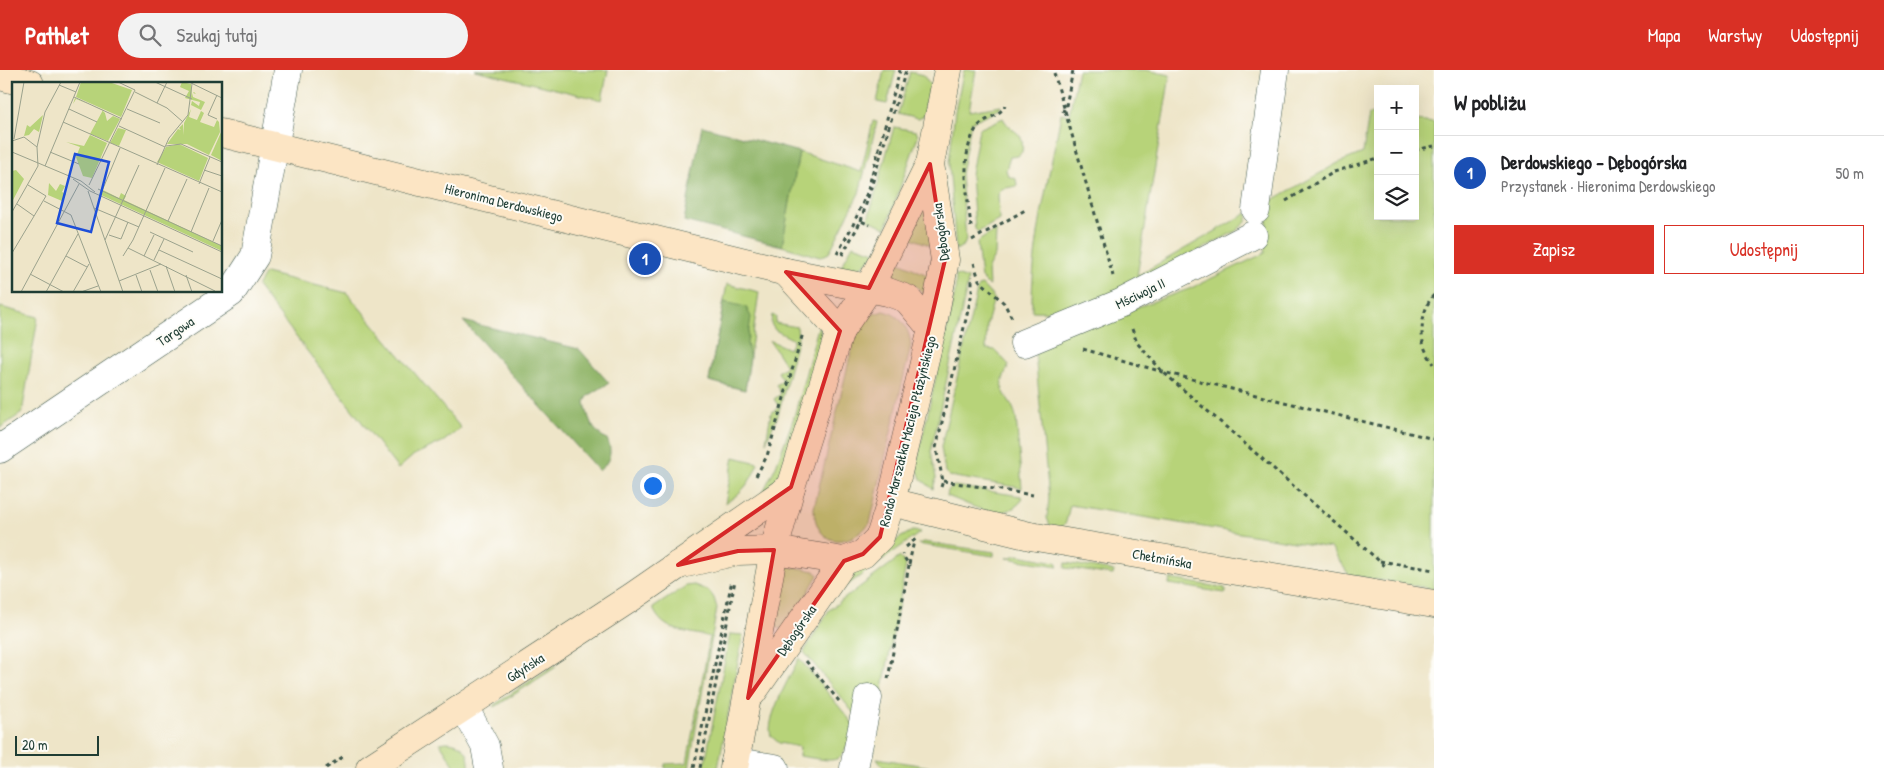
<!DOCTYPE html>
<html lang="pl">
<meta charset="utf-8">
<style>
body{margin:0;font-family:"Patrick Hand",sans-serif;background:#f2f2f2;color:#202124}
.controls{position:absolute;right:15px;top:15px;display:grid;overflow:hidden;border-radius:0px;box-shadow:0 5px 20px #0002}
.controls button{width:45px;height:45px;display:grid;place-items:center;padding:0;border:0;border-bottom:1px solid #e0e0e0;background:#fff;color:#202124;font:25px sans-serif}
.scale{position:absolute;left:15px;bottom:12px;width:84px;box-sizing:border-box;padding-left:5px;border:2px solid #1f3d34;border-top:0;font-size:14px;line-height:18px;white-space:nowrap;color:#1f3d34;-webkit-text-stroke:4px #fdfcf7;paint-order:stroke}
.you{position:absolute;left:652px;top:415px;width:18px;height:18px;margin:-12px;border:4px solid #fff;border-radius:50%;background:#1a73e8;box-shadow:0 0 0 8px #1a73e833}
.badge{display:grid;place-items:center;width:32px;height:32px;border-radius:50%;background:#d93025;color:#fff;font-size:16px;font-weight:700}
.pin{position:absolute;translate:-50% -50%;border:2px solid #fff;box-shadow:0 1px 5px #0006}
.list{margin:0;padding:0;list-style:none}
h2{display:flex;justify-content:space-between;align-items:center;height:65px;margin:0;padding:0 20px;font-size:21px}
h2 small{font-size:16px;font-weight:400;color:#757577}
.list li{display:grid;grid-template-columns:32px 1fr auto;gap:15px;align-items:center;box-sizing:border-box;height:75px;padding:0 20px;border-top:1px solid #e0e0e0}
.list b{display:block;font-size:19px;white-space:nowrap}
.list p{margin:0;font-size:16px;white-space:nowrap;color:#757577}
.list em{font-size:16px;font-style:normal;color:#757577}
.actions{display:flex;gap:10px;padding:15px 20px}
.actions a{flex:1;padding:11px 0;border:1px solid #d93025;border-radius:0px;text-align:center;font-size:18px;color:#d93025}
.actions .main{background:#d93025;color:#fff}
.icon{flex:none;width:28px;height:28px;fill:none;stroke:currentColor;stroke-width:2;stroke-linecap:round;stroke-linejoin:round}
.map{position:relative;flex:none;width:1434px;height:698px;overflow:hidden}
header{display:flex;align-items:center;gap:30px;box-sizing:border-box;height:70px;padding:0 25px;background:#d93025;color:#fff}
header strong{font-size:24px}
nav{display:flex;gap:28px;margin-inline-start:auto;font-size:18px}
.search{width:350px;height:45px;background:#f2f2f2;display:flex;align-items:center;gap:12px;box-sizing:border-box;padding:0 18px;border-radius:28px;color:#757577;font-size:19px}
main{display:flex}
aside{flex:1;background:#fff}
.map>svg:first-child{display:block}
.green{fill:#b7d379;stroke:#6b8856}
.forest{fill:#91b569;stroke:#58794e}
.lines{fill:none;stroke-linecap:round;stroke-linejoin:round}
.street-casing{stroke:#3e564a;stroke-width:29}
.secondary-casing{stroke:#3e564a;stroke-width:29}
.path{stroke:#3e564a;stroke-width:3;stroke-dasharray:4 4;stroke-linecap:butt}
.street{stroke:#fff;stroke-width:28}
.secondary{stroke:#fce5c4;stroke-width:28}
.marked{fill:#d62828;fill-opacity:0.2;stroke:#d62828;stroke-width:4;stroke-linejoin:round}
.labels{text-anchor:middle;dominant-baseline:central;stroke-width:4;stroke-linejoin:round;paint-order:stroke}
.street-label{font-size:14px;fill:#1f3d34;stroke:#fdfcf7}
.inset-road{fill:none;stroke:#9ba28d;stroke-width:1}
.view{fill:#1d4ed8;fill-opacity:0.15;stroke:#1d4ed8;stroke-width:2.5}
.inset-edge{fill:none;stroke:#1f3d34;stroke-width:2.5}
</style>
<header>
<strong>Pathlet</strong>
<div class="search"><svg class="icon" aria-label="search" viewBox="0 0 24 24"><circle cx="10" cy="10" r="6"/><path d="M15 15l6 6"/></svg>Szukaj tutaj</div>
<nav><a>Mapa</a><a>Warstwy</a><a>Udostępnij</a></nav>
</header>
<main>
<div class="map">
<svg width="1434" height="698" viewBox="0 0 1434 698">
<rect width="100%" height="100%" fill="#fdfcf7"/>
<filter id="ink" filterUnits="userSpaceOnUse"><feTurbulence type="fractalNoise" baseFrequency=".02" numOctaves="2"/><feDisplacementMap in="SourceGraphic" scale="10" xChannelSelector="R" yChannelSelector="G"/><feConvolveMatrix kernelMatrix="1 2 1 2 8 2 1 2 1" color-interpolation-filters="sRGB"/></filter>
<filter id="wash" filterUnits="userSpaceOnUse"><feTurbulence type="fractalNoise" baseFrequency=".0096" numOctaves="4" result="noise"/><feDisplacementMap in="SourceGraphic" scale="20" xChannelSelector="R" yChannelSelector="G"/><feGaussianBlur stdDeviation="1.12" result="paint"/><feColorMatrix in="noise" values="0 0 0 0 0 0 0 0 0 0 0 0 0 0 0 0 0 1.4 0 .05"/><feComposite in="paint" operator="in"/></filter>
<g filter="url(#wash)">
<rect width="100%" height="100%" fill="#eee5c8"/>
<g class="green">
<path d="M475,0h133l-6,30z"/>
<path d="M884,0h12l-9,34 -10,-2z"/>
<path d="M964,0h12l-7,41 32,-5 -1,3 -29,13 -10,52 5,66 -2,5 -8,5 -7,-87 6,-52z"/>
<path d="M1078,0h68l24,5 -33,201 112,-64 -3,10 -10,9 -130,69 -42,12 -32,-1c-1,-66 17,-132 29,-197l8,1z"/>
<path d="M910,2l13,3 7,10 -6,30 -6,4 -20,-5z"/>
<path d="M1369,44l9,1v101h37v-96l19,2v467l-85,-14 -18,-27 -261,-43 -4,17 -6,7 -10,-4 -3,-7 2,-20 -15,-155 155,-54 76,-36 4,-51 69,-39 25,-10z"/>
<path d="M1003,48c9,17 22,11 19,34l-4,4 -8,1 -4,13 2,6 8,3 1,7 -16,3 -3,6 1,25 -21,12 -3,-3 -4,-54 8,-46z"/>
<path d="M873,51l4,1 -18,71 -30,60 -9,4 -38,-11 17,-94 62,20z"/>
<path d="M894,57l22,4 2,5 -32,92 -18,-9z"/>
<path d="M921,125l16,53 -33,-13z"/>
<path d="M996,160l-1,25 -7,13 1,18 -8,-8 -4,-36z"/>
<path d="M853,175l22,7c-9,15 -19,19 -36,18z"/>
<path d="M893,189l34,16h11l-13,20c-11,-13 -24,-17 -40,-21z"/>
<path d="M265,203l82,20 114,135 -17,13 -30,14 -16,14 -141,-183z"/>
<path d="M956,205l12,4 -1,8 -36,164 5,27 -3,11 -12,-10 -5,-14 39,-172z"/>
<path d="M727,214l32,8 -14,98 -36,-9z"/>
<path d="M982,215l12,13 -7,26 -1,25 9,1 14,15c-16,30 1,27 7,52l6,71 -73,-12 -4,-4 -4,-25 37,-161z"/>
<path d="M0,237l38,10 -16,96 -22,15z"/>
<path d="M884,241c17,4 25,17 27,34l-41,178c-22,26 -55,24 -56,-15l43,-181 13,-12z"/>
<path d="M772,245l4,2 -1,6 22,4 1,10 -20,78 -12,27 5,-29 8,-6 -5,-8 7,-5 -5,-9 7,-5 -5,-8 8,-6 -17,-26 20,9 5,-9 -19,-10 -4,-6z"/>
<path d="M819,254c9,23 -22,121 -34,145 -5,10 -15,18 -23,25l14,-28 18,-49z"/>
<path d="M734,387l24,6c-7,18 -15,30 -33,40z"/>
<path d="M954,416l67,10 2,3c-21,27 -50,6 -76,-3l1,-6z"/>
<path d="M912,461l9,1 -97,70 21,-23 29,-19 24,-21z"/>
<path d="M924,472l70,10v4l-76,-12z"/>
<path d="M1018,485l38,7 2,4 -51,-8z"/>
<path d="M900,487l6,8 -29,155 -21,-4 -52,-64 25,-42z"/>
<path d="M1066,493l48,8 -1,4 -48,-7z"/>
<path d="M783,495l32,6 3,4 -32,56 -20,-7z"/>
<path d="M1170,509l55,9v5l-56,-9z"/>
<path d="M694,515l15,6 5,7 3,10 -28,160h-24v-4l22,-1 23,-126c-23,-6 -47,-4 -57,-29l33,-22z"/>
<path d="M730,564l13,1 -25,133h-14z"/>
<path d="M799,588l56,68c-15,41 -14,36 -56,30l1,-9 -21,-4 -8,-7c-6,-17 20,-61 28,-78z"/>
<path d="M553,596l3,1 -61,40 -1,-2z"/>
<path d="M445,672c17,0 25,9 24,26h-13l-16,-25z"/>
<path d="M877,688l59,10h-52z"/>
</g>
<g class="forest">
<path d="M702,56l97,26 -17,94 -98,-25z"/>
<path d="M724,232l22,5 5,10 -4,26 3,15 -5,32 -36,-9z"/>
<path d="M463,251l116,28 30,34 -21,13 -3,6c3,16 7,30 22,37 6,14 3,22 -8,32z"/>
</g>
</g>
<g filter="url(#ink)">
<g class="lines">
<g class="street-casing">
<g id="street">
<path d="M1256,140l19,-140"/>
<path d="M1024,273l97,-40 132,-68"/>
<path d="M0,379l231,-156 24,-37 33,-186"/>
<path d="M464,637l21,39 4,22"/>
<path d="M735,692l40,6"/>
<path d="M854,698l14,-70"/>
</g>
</g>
<g class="secondary-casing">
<g id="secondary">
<path d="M0,6l30,8"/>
<path d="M221,63l565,139 102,20 19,7 25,30"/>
<path d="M786,202l54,59"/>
<path d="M891,432l139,34 404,68"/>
<path d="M678,495l60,-14 36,-1 70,11 19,-7 17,-17 11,-35 41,-173 13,-69 -15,-96"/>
<path d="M752,623l92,-132"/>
<path d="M370,698l262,-171 159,-110"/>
<path d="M734,698l40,-218 17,-63 49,-156 29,-43 61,-124 18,-94"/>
</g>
</g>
<g class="path">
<path d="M1054,3l59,203"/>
<path d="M1062,40l3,1 8,-41"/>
<path d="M1415,80l19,-4"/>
<path d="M1286,131l48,-29 44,-14"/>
<path d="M861,151l45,-151"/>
<path d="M971,157c-3,-30 -12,-71 5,-98 8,-12 24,-12 29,-24"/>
<path d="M972,170l55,-31"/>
<path d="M837,184l16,-29 14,-32 33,-123"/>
<path d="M842,185l19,-34 9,4"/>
<path d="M974,193l5,17 25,23 8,15"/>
<path d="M1434,225c-10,9 -14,34 -11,47 1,8 7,16 11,22"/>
<path d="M1132,259l5,14 26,29 222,194"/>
<path d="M1083,279l80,23 271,67"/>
<path d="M756,406l11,-20 36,-123"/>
<path d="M943,411l90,14"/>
<path d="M941,417l2,-6 -7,-33 36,-155v-17"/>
<path d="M906,477l11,-9"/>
<path d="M1380,491l54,9"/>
<path d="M909,494l5,-23"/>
<path d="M806,591l33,40"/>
<path d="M888,609l21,-114 -7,-11"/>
<path d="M326,698l18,-12"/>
<path d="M694,698l38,-188"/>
<path d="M700,698l35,-188"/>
</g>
<use href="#street" class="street"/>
<use href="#secondary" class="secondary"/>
</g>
</g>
<path class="marked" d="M930,94l15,96 -65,277 -17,17 -19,7 -96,137 26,-148 -36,1 -60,14 113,-78 49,-156 -54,-59 83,16z"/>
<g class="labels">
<g class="street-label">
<text transform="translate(504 132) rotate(14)">Hieronima Derdowskiego</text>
<text transform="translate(940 162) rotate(-97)">Dębogórska</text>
<text transform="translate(1140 223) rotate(-26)">Mściwoja II</text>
<text transform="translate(175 261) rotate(-34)">Targowa</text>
<text transform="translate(907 361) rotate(-76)">Rondo Marszałka Macieja Płażyńskiego</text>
<text transform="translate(1162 488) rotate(10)">Chełmińska</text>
<text transform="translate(796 560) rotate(-55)">Dębogórska</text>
<text transform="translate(525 597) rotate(-33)">Gdyńska</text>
</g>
</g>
<g transform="translate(12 12)">
<rect width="210" height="210" fill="#eee5c8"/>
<path d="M69,0h28l23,8 -11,27 -45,-20zM170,0l9,2 1,13 1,-4 1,-1 2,2 -3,-1v4l12,5 -4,8 -10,-5 1,-4 7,5 1,-4 -15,-4 4,-7 -9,-4zM63,16l27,12 3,3 2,8 6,-5 7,3 -12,22 -18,-7 13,-24 -27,-11 -3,5zM179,27l-2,8 8,3 4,-9 3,2 -4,9 14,5 3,-7 2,2 1,10 -11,23 -22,-11h-20l11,-15 3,1 -2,-2 4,-4 1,11v-12zM31,33l-4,17 -5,-3 -5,6 -5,1 3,-11 3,2zM106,46l8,2 -7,16 -9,-3zM210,48v31l-11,-6zM78,53l17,8 -15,35 -9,-2 -7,-19 4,-10 -14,-5 18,4zM167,62l29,14 -9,23 -42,-19 9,-15zM4,88l8,9 -12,23v-31zM37,101l7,8 4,-7 5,2 -3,6 4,2 -4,7 -14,-6zM91,108l16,8 2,-5 5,3 -2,4 98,46v5l-121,-56z" fill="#b7d379"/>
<path class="inset-road" d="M106,0l17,8M143,0l37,17M177,0l33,16M47,3l17,7M123,10l32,16 16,14M62,15l48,22M145,21l10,-21M57,27l28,13M115,27l33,14M205,37l-9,-4 9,-20M51,40l159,70M107,44l46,21M2,57l10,-57M0,59l12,-4 13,10M154,64l15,-2 41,18M0,70l69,29 14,11M38,70l29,12M145,83l12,-27 19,-23 4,-31M33,84l35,-84M192,88l18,6M61,97l17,12 132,61M187,102l11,-27M77,103l46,-95M86,107l124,57M76,109l35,101M90,109l18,-43M32,119l27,14 30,77M5,122l17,12M82,126l45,19M0,130l26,-46 -1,-19 8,-35 16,-30M156,139l19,-42M138,150l43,20M179,150l18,-44M97,153l12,4 7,-17M93,158l34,-75M201,159l9,-21M116,166l87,43M147,168l63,29M0,171l34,-57 -18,-11M54,174l21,11M111,174l10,-16 32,-72M132,174l10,-21M142,178l10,-21M154,184l9,26M138,188l8,22M18,192l34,18M124,193l6,17M174,193l6,17M107,199l42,-17M9,210l58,-108M34,210l32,-58M61,210l16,-28M69,210l17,-6"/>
<path class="view" d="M63,72l34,8 -18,70 -34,-9z"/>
<rect width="210" height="210" class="inset-edge"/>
</g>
</svg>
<div class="controls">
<button>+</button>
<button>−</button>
<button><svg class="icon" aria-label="layers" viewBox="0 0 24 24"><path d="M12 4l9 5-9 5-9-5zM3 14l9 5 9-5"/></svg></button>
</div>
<div class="scale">20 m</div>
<div class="you"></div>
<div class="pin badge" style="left:645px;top:189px;background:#1a4fb4">1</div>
</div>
<aside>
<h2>W pobliżu<small></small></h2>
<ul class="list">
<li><span class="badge" style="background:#1a4fb4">1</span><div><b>Derdowskiego - Dębogórska</b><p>Przystanek · Hieronima Derdowskiego</p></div><em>50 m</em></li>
</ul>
<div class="actions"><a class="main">Zapisz</a><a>Udostępnij</a></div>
</aside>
</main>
